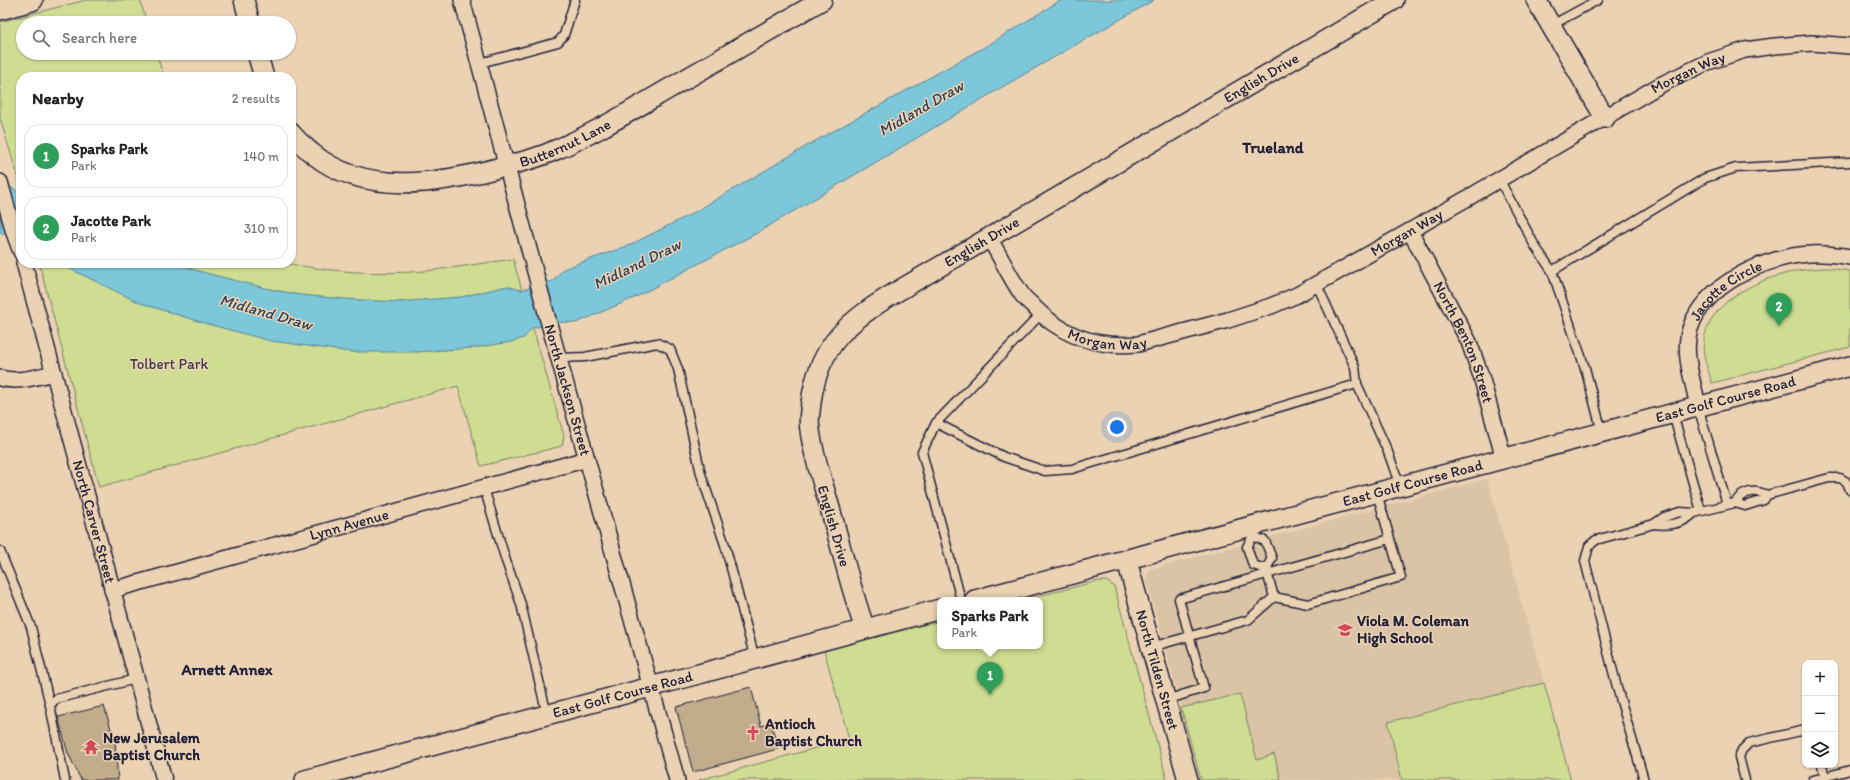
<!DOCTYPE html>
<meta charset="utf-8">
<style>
body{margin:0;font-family:Itim,sans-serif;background:#f2f2f2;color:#222}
.controls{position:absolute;right:12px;bottom:12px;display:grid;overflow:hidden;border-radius:8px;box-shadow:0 1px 3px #0004}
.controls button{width:36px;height:36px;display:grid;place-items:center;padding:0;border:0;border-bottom:1px solid #e0e0e0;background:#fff;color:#222;font:20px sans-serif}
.you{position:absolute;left:1117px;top:427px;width:14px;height:14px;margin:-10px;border:3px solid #fff;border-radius:50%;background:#1a73e8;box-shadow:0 0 0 6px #1a73e833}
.badge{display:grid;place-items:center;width:26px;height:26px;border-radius:50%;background:#d1495b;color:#fff;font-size:13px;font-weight:700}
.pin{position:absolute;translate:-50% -33px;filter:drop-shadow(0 1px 2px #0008)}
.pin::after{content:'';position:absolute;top:21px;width:14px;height:12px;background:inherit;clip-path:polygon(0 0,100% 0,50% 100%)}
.popup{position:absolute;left:937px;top:597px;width:106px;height:52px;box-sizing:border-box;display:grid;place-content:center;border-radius:8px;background:#fff;filter:drop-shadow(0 1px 3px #0005);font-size:13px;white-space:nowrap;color:#767676}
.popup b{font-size:15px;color:#222}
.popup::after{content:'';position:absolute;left:50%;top:100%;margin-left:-8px;border:8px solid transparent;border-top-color:#fff}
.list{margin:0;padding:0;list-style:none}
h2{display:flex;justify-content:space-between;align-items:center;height:52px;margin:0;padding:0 16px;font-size:17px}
h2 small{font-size:13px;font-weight:400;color:#767676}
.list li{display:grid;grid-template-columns:26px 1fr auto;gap:12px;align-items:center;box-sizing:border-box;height:64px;margin:0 8px 8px;padding:0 8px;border:1px solid #e0e0e0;border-radius:16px}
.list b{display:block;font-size:15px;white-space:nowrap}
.list p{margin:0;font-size:13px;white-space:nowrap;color:#767676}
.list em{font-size:13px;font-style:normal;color:#767676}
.icon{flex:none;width:22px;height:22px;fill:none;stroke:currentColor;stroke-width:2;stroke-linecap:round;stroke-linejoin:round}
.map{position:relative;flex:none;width:1850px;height:780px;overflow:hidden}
.search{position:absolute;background:#fff;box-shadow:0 1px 3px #0004;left:16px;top:16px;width:280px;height:44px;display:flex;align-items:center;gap:10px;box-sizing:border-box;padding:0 14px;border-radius:22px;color:#767676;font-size:15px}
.panel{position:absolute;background:#fff;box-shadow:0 1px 3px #0004;left:16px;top:72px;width:280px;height:196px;border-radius:16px}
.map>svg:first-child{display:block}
.built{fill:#dac4a5}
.green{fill:#cedd91;stroke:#788066}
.water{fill:#7bc7da;stroke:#57859a}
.building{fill:#c1ad8b;stroke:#22223b}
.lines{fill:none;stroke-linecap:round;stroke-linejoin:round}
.service-casing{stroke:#22223b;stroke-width:11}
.minor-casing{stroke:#22223b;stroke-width:18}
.tertiary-casing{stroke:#22223b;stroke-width:22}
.secondary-casing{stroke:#22223b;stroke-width:24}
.service{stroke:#ebd2b3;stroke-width:8}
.minor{stroke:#ebd2b3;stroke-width:15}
.tertiary{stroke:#ebd2b3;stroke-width:19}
.secondary{stroke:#ebd2b3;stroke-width:21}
.labels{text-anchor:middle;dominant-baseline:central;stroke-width:3;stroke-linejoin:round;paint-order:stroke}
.street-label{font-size:15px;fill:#22223b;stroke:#ebd2b3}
.park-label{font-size:15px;fill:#3c3e48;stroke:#ebd2b3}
.poi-label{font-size:15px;font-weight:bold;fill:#22223b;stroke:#ebd2b3;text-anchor:start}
.water-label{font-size:16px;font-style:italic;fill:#34435b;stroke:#ebd2b3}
.neighbourhood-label{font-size:16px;font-weight:bold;fill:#22223b;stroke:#ebd2b3}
</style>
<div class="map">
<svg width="1850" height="780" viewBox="0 0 1850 780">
<rect width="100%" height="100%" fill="#ebd2b3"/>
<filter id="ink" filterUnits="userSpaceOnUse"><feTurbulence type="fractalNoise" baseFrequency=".025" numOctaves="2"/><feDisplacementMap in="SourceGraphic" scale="8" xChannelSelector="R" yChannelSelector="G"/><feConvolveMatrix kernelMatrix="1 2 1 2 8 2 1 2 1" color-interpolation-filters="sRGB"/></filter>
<g filter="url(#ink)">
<path class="built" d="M1487,479l84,301h-370l-55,-202 5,-9z"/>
<g class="green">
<path d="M86,0h54l7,23h-124v30h133l8,24h-143v110l-21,-69v-96z"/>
<path d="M513,259l51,177 -2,10 -81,20 -23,-80 -359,101 -60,-224h246c45,9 94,12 140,8 29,-3 58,-8 88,-12z"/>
<path d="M1828,268l22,3v76l-138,36c-4,-14 -11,-29 -8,-44 9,-49 81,-71 124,-71z"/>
<path d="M1098,581h8l8,5 53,194h-468l150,-41 -25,-89 116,-29v25h100v-46h-17z"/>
<path d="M1544,683l27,97h-169l-14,-58z"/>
<path d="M1240,694l17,66 17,-6 7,26h-80l-20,-72z"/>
</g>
<g class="water">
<path d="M1061,0h93l-150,86 -247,147 -63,33 -60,32 -58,25 -13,-1 -31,6 -8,10 -13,4 -38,6 -57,4h-65l-80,-11 -67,-18 -64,-20 -82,-40h117l23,8 67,17 35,7 45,4 52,3 64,-5 46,-11 14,4 32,-9 10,-12 67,-24 63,-32 117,-69 178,-99z"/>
<path d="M0,180l21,14v49l-21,-11z"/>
</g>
<g class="building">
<path d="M751,687l10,39 10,-3 7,26 -85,23 -17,-65z"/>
<path d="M104,706l11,36 3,38h-37l-13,-27 -10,-36z"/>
</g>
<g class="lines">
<g class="service-casing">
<g id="service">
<path d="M1550,26l48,-26"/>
<path d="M480,63l78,-21 6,-7 11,-35"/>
<path d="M1499,179l36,67 17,25 33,97 17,64"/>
<path d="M1552,271l153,-93 31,-10 114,-6"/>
<path d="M559,358l26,-1 72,-14 13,6 8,20 23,105 24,71 30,114"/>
<path d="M1357,384l31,68 12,34"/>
<path d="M1698,407l29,97"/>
<path d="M1673,414l28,97"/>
<path d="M936,423l68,34 41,14 27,-2 285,-85 -2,-17 -38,-82"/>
<path d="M484,488l22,73 15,43 26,111"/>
<path d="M1377,493l13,46"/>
<path d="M1735,503c7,-12 20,-14 32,-8l62,-17h11l7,4 3,8"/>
<path d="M1654,524c15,2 29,0 40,-11"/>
<path d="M1253,536l12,5 7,17 -6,11 -13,-4 -6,-18z"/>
<path d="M0,551l31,76 19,78"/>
<path d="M961,600l-39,-148 14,-29 105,-109"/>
<path d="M1151,647l97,-27 26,-23 -8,-28"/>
<path d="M1166,700l38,-12 -25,-89 211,-60 11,38 -93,27 -34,-7"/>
<path d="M1822,765l3,12"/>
<path d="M65,780l-15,-75 6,-6 80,-20"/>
<path d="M1644,780l-26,-89 -33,-130 4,-15 7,-6 58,-16 10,-7 16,-5 14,1 41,-10 10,3 19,-6 3,-5"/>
<path d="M1745,780l-6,-23 3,-7 7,-7 56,-13"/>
<path d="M1813,780l37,-10"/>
</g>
</g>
<g class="minor-casing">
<g id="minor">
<path id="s1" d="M462,0l89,331 126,449"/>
<path d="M0,182l14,51 7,19"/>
<path id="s2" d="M1410,231l59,111 12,34 23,83"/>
<path id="s3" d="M989,238c12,19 21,40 34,58 3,4 8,7 11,11 28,29 64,41 104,37l90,-24 43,-14 26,-11 169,-96 194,-114 48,-23 37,-12 30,-4 37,-3 38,3"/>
<path id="s4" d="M24,263l140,517"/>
<path d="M0,378c19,5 35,-1 54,-5"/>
<path id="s5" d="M1698,407c-4,-24 -16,-53 -8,-78 14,-45 77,-73 120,-75 13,-1 27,1 40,3"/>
<path id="s6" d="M112,590l475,-131"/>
</g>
</g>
<g class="tertiary-casing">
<g id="tertiary">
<path d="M244,0l6,23"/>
<path d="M1536,0l69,118"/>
<path d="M257,53l7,24"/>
<path id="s7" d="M291,133c6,8 14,14 22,21 52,42 125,30 185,14 19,-5 38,-9 55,-17 41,-17 79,-41 117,-63 51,-29 101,-59 152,-88"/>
<path id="s8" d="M1127,561l61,219"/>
<path id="s9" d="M975,600l875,-234"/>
<path id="s10" d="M865,629c-15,-42 -25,-86 -37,-128 -7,-24 -15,-47 -18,-71 -2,-9 0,-18 1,-27 7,-59 40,-84 87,-112l496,-291"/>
<path id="s11" d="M305,780l635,-171"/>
</g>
</g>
<g class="secondary-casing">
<path id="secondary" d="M0,9l32,-9"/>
</g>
<use href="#service" class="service"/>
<use href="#minor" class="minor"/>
<use href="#tertiary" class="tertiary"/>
<use href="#secondary" class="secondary"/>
</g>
</g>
<defs>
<g id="school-bare" transform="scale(1.2)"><path d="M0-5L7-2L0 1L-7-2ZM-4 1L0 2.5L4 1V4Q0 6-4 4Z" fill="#d1495b" stroke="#ebd2b3" stroke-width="2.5" paint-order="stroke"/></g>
<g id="church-bare" transform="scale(1.2)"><path d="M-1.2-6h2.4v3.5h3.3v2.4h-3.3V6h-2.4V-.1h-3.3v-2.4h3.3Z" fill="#d1495b" stroke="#ebd2b3" stroke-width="2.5" paint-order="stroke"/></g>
<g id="temple-bare" transform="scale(1.2)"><path d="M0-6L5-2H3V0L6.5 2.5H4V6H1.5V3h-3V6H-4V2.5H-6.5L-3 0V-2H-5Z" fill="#d1495b" stroke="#ebd2b3" stroke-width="2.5" paint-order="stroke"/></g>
</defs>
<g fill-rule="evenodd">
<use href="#school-bare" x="1345" y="630"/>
<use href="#church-bare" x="753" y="733"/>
<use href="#temple-bare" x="91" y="747"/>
</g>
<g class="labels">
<g class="street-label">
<text stroke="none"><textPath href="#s3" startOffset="814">Morgan Way</textPath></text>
<text stroke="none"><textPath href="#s10" startOffset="803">English Drive</textPath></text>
<text stroke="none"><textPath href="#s7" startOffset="295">Butternut Lane</textPath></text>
<text stroke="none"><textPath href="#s3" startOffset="490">Morgan Way</textPath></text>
<text stroke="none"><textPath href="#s10" startOffset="479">English Drive</textPath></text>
<text stroke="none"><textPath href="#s5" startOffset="134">Jacotte Circle</textPath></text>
<text stroke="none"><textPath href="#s3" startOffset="166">Morgan Way</textPath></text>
<text stroke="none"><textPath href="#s2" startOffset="124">North Benton Street</textPath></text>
<text stroke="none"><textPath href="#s1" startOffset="404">North Jackson Street</textPath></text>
<text stroke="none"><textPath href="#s9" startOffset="777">East Golf Course Road</textPath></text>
<text stroke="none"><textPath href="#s9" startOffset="453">East Golf Course Road</textPath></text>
<text stroke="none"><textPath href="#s4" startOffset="268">North Carver Street</textPath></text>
<text stroke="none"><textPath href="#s6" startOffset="246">Lynn Avenue</textPath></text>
<text transform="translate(834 526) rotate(74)">English Drive</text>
<text stroke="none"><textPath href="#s8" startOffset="113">North Tilden Street</textPath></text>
<text stroke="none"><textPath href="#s11" startOffset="329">East Golf Course Road</textPath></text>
</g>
<g class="park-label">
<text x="169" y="364">Tolbert Park</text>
</g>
<g class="poi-label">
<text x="1357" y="621">Viola M. Coleman<tspan x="1357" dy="17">High School</tspan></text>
<text x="765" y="724">Antioch<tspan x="765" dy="17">Baptist Church</tspan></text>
<text x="103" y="738">New Jerusalem<tspan x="103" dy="17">Baptist Church</tspan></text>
</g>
<g class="water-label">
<text transform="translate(921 108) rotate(-30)">Midland Draw</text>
<text transform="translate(637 264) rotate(-26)">Midland Draw</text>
<text transform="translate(266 312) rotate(16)">Midland Draw</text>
</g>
<g class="neighbourhood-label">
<text x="1273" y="147">Trueland</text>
<text x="227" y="669">Arnett Annex</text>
</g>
</g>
</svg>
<div class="controls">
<button>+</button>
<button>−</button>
<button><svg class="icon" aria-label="layers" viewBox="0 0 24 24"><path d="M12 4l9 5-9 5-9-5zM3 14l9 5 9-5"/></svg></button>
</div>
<div class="you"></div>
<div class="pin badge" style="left:990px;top:695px;background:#2e9e5b">1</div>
<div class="popup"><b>Sparks Park</b>Park</div>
<div class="pin badge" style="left:1779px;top:326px;background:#2e9e5b">2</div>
<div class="search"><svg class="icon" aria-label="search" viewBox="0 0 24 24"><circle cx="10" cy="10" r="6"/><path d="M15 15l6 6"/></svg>Search here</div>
<section class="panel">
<h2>Nearby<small>2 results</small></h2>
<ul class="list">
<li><span class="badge" style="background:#2e9e5b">1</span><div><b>Sparks Park</b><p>Park</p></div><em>140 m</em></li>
<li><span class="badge" style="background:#2e9e5b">2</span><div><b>Jacotte Park</b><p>Park</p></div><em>310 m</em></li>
</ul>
</section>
</div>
